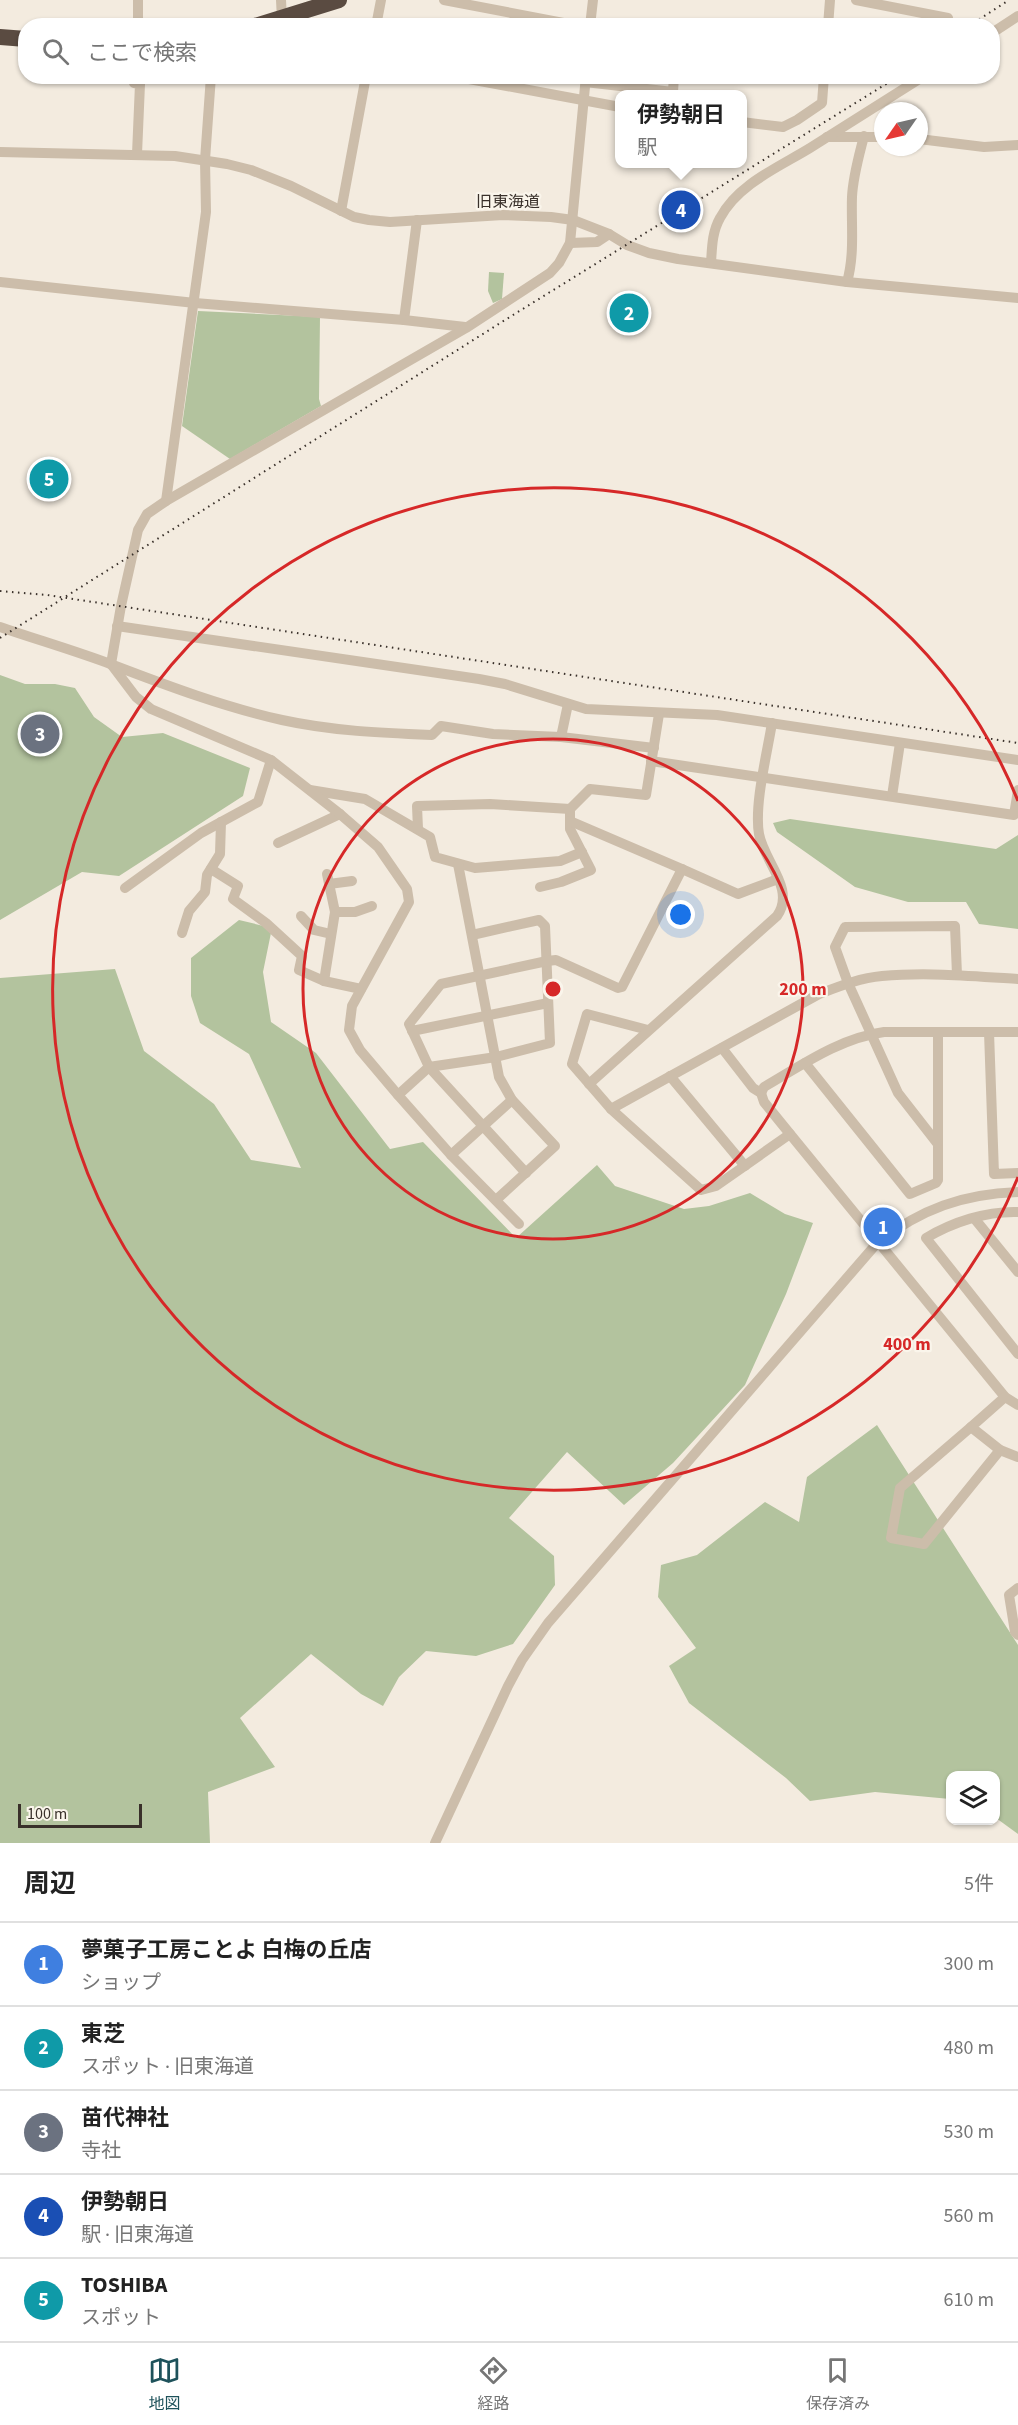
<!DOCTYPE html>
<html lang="ja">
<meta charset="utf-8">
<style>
body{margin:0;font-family:"Source Sans 3","Noto Sans JP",sans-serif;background:#f2f2f2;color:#222}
.controls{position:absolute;right:18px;bottom:18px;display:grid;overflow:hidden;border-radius:12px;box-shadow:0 2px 4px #0004}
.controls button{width:54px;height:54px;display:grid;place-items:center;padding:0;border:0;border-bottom:2px solid #e0e0e0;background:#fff;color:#222;font:30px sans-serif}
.compass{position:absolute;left:874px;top:102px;width:54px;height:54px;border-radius:50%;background:#fff;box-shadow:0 2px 4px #0004;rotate:236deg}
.scale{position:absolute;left:18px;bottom:15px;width:124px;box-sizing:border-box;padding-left:6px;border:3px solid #39302a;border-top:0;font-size:16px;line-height:21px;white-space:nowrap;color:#39302a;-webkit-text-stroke:4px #faf5eb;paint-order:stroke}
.you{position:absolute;left:681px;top:915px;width:21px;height:21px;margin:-15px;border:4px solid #fff;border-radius:50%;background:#1a73e8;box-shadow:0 0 0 9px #1a73e833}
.badge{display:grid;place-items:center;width:39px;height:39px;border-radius:50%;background:#1e525b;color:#fff;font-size:20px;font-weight:700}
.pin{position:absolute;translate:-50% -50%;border:3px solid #fff;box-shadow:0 2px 6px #0006}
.popup{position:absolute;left:615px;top:90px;width:132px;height:78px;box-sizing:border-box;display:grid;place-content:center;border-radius:12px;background:#fff;filter:drop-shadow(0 2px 4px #0005);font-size:20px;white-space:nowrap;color:#767676}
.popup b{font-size:22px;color:#222}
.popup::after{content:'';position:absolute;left:50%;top:100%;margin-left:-12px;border:12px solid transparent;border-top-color:#fff}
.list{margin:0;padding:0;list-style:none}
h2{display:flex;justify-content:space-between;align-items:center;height:78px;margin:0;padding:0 24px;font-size:26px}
h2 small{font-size:20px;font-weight:400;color:#767676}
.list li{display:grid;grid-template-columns:39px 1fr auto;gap:18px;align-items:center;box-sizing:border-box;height:84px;padding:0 24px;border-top:2px solid #e0e0e0}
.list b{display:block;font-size:22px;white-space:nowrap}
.list p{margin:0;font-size:20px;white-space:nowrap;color:#767676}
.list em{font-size:20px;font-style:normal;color:#767676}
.icon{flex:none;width:33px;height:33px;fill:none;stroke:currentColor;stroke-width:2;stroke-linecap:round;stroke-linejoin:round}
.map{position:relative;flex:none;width:1018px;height:1843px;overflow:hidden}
.search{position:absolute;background:#fff;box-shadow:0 2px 4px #0004;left:18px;right:18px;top:18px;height:66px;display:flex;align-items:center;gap:15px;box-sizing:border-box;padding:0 21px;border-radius:24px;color:#767676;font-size:22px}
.sheet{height:498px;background:#fff}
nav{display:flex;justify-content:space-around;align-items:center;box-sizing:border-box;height:84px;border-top:2px solid #e0e0e0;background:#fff;font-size:16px;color:#767676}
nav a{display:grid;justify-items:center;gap:3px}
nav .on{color:#1e525b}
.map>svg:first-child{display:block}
.green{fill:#b3c39e}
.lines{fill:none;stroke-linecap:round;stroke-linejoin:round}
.minor{stroke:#ccbdaa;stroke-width:10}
.highway{stroke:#5a4b41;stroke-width:16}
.rail{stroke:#39302a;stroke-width:2;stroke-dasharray:1.5 4.5;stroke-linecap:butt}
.ring{fill:none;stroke:#d62828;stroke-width:3}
.labels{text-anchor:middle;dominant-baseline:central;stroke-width:4.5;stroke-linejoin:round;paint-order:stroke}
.street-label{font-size:16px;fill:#39302a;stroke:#faf5eb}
.centre{fill:#d62828;stroke:#faf5eb;stroke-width:3}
.ring-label{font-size:18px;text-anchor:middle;font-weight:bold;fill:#d62828;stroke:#faf5eb;stroke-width:4.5;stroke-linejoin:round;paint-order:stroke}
</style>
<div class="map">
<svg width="1018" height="1843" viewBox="0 0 1018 1843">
<rect width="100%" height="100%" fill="#f3ebdf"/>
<g class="green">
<path d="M489,272l15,1 -2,26 -9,4 -5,-12z"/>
<path d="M198,311l122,6 -1,82 2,7 -91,53 -48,-33z"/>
<path d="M0,675l25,9h30l20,4 19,29 28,20 41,-4 87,35 -7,28 -124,80 -37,-4 -82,48z"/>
<path d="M790,819l206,30 22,-14v94l-39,-5 -13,-22h-58l-53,-15 -78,-55 -4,-9z"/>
<path d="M239,920l33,8 -9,44 8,50 45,31 74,96 33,-7 93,96 81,-73 18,21 69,23 25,-3 41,-13 35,21 28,9 -27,71 -41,91 -72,78 -49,42 -57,-53 -58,66 45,38 1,29 -42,59 -37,12 -50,-5 -27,26 -16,29 -22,-12 -50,-40 -71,64 35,49 -67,25 2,51h-210v-865l115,-9 29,82 70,53 37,56 50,8 -52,-114 -49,-31 -9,-27v-38z"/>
<path d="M877,1425l141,220v189l-22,-16v-42h-46v23l-75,-7 -65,9 -24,-23 -97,-75 -20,-37 27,-18 -38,-51 3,-32 36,-10 68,-53 34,20 8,-45z"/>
</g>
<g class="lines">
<g class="minor">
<path d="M281,0l1,19"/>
<path d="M444,0l135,26"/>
<path d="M856,0l92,18"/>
<path d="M138,26v-26"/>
<path d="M376,26l5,-26"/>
<path d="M590,26l3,-26"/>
<path d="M828,26l2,-26"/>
<path d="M992,33l26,-17"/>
<path d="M135,76l-1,7 6,1 -3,70"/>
<path d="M453,76l167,31"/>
<path d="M585,82l88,10 1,-16"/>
<path d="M742,122l41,5 14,-7 25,-17 2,-27"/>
<path d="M827,137h56"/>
<path d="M919,139l65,8 34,-2"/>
<path d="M0,152l175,4 52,8 24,6 40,16 63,31 15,3 21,2 113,-7 48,2 22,3 36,14 18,11 22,8 29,6 169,23 171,16"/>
<path d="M341,211l25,-135"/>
<path d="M570,243l27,-1 12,-8"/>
<path d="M711,263c1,-15 1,-31 9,-45 18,-34 59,-51 90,-70 38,-24 76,-48 114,-72"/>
<path d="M0,282l195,21 209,17 13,-100"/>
<path d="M847,282c8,-28 4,-57 5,-85 1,-21 7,-41 12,-61"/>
<path d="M404,320l61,7"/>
<path d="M166,501l40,-289 -1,-52 6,-84"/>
<path d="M117,626l362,53 26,5 81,25 131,6 301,45"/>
<path d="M0,627c38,13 76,24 113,38 55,21 111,42 169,55 50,11 100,13 150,15l9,-9 52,8 68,3 93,11"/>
<path d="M561,737l7,-33"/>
<path d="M651,761l363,54 4,-25"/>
<path d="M310,790l55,9 65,38 5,20 40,11 85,-7 22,-9"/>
<path d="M892,796l8,-53"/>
<path d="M418,829l-1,-23 73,-2 80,5"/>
<path d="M278,843l62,-29"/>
<path d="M458,864l41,213 13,23 43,46 -59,54"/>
<path d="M211,869l27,17 -5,13 33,24 36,33 -3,14 25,11 37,8"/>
<path d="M682,869l56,25 40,-15"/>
<path d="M329,884l23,-3"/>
<path d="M540,887l21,-5 30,-12 -21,-41v-20l20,-20 56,6 13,-81"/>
<path d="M125,888l76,-55 57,-31 13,-42"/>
<path d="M335,912h20l17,-6"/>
<path d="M301,916l13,14 17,4"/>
<path d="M182,933l7,-22 16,-19 2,-17 13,-21 1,-32"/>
<path d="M324,981l11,-69 -8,-38"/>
<path d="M648,1030l-61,-16 -15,50 39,45 90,81 15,-4 74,-52"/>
<path d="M412,1031l136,-28"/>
<path d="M989,1032l5,142 24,-1"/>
<path d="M722,1048l31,40 8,5 3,9 26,32 215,263 13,8"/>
<path d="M805,1063l105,131 26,-11 2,-3v-148"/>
<path d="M670,1076l75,90"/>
<path d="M589,1084l188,-168c19,-27 -13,-54 -18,-82 -5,-29 8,-80 13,-111"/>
<path d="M761,1093l3,-6c38,-22 76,-49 120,-55h134"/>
<path d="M398,1095l31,-28 67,-10 54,-14 -5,-117 -6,-6 -67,15"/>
<path d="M611,1109l208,-115c21,-8 41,-16 63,-18 45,-4 91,0 136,3"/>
<path d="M937,1143l-39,-50 -50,-110 -13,-36 10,-20 110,-1 2,49"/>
<path d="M451,1155l61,-55"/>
<path d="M526,1173l-97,-106 -20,-43 32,-40 106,-23 9,-1 62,28 4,-1 60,-118 -112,-48"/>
<path d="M1018,1212c-32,-1 -65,10 -92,26l92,116"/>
<path d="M974,1218l44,54"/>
<path d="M519,1224l-68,-69 -53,-60 -38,-45 -11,-20 3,-24 57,-104 -2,-13 -29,-42 -38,-33 -69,-54 -120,-51 -15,-12 -25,-33 10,-58 17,-76 9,-16 19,-13 300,-173 84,-55 9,-10 11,-20 16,-167"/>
<path d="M1005,1397l-34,30 29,23 18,7"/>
<path d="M971,1427l-71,61 -9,50 33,6 76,-94"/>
<path d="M1018,1588l-9,7 6,37 3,3"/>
<path d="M435,1843l73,-157 14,-26 26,-37 330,-381c44,-33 84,-48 140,-50"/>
</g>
<g class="highway">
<path d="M255,26l84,-26"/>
<path d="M0,37l26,2"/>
</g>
<g class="rail">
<path d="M969,26l40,-26"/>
<path d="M0,591l47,4 971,148"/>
<path d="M0,638l513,-323 386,-239"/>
</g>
</g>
<g class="ring">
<circle cx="553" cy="989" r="250"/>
<path d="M1018 1177A501 501 0 1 1 1018 801"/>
</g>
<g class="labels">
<g class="street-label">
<text x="508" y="202">旧東海道</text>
</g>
</g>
<circle cx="553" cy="989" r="9" class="centre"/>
<g class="ring-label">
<text x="803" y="995">200 m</text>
<text x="907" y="1350">400 m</text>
</g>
</svg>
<div class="controls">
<button><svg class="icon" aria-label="layers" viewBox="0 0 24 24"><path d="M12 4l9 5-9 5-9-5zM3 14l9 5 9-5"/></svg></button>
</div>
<svg class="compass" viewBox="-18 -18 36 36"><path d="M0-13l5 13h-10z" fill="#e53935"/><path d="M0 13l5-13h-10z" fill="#767676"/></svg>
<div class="scale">100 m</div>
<div class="you"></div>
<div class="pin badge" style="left:883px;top:1227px;background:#3f7fe0">1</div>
<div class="pin badge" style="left:629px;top:313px;background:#0f9aa8">2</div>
<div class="pin badge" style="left:40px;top:734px;background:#6b7280">3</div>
<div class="pin badge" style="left:681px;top:210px;background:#1a4fb4">4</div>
<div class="popup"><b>伊勢朝日</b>駅</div>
<div class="pin badge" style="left:49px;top:479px;background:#0f9aa8">5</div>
<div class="search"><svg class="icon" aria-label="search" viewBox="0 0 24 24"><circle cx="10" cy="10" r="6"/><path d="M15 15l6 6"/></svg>ここで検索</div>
</div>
<section class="sheet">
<h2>周辺<small>5件</small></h2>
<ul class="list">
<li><span class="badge" style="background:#3f7fe0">1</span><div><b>夢菓子工房ことよ 白梅の丘店</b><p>ショップ</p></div><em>300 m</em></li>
<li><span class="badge" style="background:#0f9aa8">2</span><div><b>東芝</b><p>スポット · 旧東海道</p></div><em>480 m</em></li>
<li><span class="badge" style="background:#6b7280">3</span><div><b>苗代神社</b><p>寺社</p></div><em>530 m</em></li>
<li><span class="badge" style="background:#1a4fb4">4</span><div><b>伊勢朝日</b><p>駅 · 旧東海道</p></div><em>560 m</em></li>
<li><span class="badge" style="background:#0f9aa8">5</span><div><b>TOSHIBA</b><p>スポット</p></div><em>610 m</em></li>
</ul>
</section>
<nav>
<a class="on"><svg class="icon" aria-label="map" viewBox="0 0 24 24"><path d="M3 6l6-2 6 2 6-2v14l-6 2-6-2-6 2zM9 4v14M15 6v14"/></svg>地図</a>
<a><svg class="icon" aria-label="directions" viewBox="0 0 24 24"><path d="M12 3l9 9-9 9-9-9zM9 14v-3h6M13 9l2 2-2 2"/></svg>経路</a>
<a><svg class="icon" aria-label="saved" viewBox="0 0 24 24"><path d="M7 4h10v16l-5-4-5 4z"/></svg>保存済み</a>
</nav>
